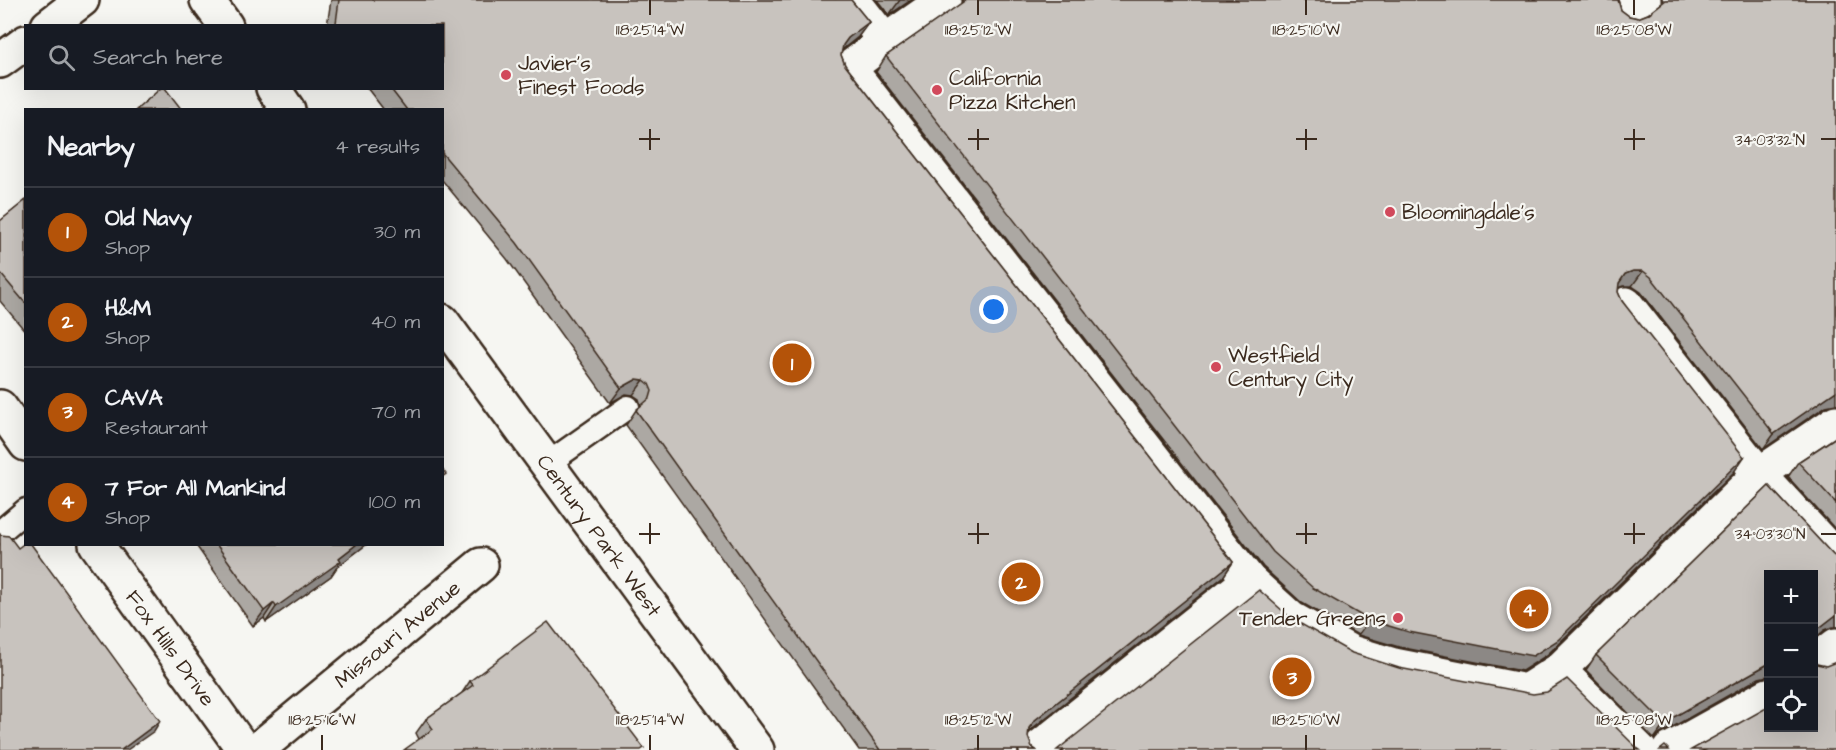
<!DOCTYPE html>
<meta charset="utf-8">
<style>
body{margin:0;font-family:"Architects Daughter",sans-serif;background:#242831;color:#f1f3f6}
.controls{position:absolute;right:18px;bottom:18px;display:grid;overflow:hidden;border-radius:0px;box-shadow:0 6px 24px #0002}
.controls button{width:54px;height:54px;display:grid;place-items:center;padding:0;border:0;border-bottom:2px solid #363941;background:#171b24;color:#f1f3f6;font:30px sans-serif}
.you{position:absolute;left:994px;top:310px;width:21px;height:21px;margin:-15px;border:4px solid #fff;border-radius:50%;background:#1a73e8;box-shadow:0 0 0 9px #1a73e833}
.badge{display:grid;place-items:center;width:39px;height:39px;border-radius:50%;background:#b45309;color:#fff;font-size:20px;font-weight:700}
.pin{position:absolute;translate:-50% -50%;border:3px solid #fff;box-shadow:0 2px 6px #0006}
.list{margin:0;padding:0;list-style:none}
h2{display:flex;justify-content:space-between;align-items:center;height:78px;margin:0;padding:0 24px;font-size:26px}
h2 small{font-size:20px;font-weight:400;color:#9ea1a6}
.list li{display:grid;grid-template-columns:39px 1fr auto;gap:18px;align-items:center;box-sizing:border-box;height:90px;padding:0 24px;border-top:2px solid #363941}
.list b{display:block;font-size:22px;white-space:nowrap}
.list p{margin:0;font-size:20px;white-space:nowrap;color:#9ea1a6}
.list em{font-size:20px;font-style:normal;color:#9ea1a6}
.icon{flex:none;width:33px;height:33px;fill:none;stroke:currentColor;stroke-width:2;stroke-linecap:round;stroke-linejoin:round}
.map{position:relative;flex:none;width:1836px;height:750px;overflow:hidden}
.search{position:absolute;background:#171b24;box-shadow:0 6px 24px #0002;left:24px;top:24px;width:420px;height:66px;display:flex;align-items:center;gap:15px;box-sizing:border-box;padding:0 21px;border-radius:0px;color:#9ea1a6;font-size:22px}
.panel{position:absolute;background:#171b24;box-shadow:0 6px 24px #0002;left:24px;top:108px;width:420px;height:438px;border-radius:0px}
.map>svg:first-child{display:block}
.lines{fill:none;stroke-linecap:round;stroke-linejoin:round}
.service-casing{stroke:#3b2a1e;stroke-width:27}
.pedestrian-casing{stroke:#3b2a1e;stroke-width:38}
.minor-casing{stroke:#3b2a1e;stroke-width:38}
.secondary-casing{stroke:#3b2a1e;stroke-width:38}
.primary-casing{stroke:#3b2a1e;stroke-width:38}
.service{stroke:#f6f6f2;stroke-width:22}
.pedestrian{stroke:#f6f6f2;stroke-width:33}
.minor{stroke:#f6f6f2;stroke-width:33}
.secondary{stroke:#f6f6f2;stroke-width:33}
.primary{stroke:#f6f6f2;stroke-width:33}
.wall{fill:#aca8a3;stroke:#3b2a1e;stroke-width:1.5}
.shaded-wall{fill:#8c8885;stroke:#3b2a1e;stroke-width:1.5}
.building{fill:#c8c3be;stroke:#3b2a1e;stroke-width:1.5}
.ticks{fill:none;stroke:#3b2a1e;stroke-width:2}
.poi-dot{fill:#d1495b;stroke:#f6f6f2;stroke-width:2}
.labels{text-anchor:middle;dominant-baseline:central;stroke-width:4.5;stroke-linejoin:round;paint-order:stroke}
.poi-label{font-size:21px;fill:#3b2a1e;stroke:#f6f6f2;text-anchor:start}
.street-label{font-size:21px;fill:#3b2a1e;stroke:#f6f6f2}
.ticks-label{font-size:15px;text-anchor:middle;fill:#3b2a1e;stroke:#f6f6f2;stroke-width:4.5;stroke-linejoin:round;paint-order:stroke}
</style>
<div class="map">
<svg width="1836" height="750" viewBox="0 0 1836 750">
<rect width="100%" height="100%" fill="#f6f6f2"/>
<filter id="ink" filterUnits="userSpaceOnUse"><feTurbulence type="fractalNoise" baseFrequency=".0167" numOctaves="2"/><feDisplacementMap in="SourceGraphic" scale="12" xChannelSelector="R" yChannelSelector="G"/><feConvolveMatrix kernelMatrix="1 2 1 2 8 2 1 2 1" color-interpolation-filters="sRGB"/></filter>
<g filter="url(#ink)">
<g class="lines">
<g class="service-casing">
<g id="service">
<path d="M547,464l81,-57"/>
<path d="M0,532l26,-22"/>
</g>
</g>
<g class="pedestrian-casing">
<g id="pedestrian">
<path d="M853,0l32,41 -36,27 400,512 42,38 60,34 43,13 132,26 33,-21 200,-196 77,-52"/>
<path d="M1626,14l18,-14"/>
<path d="M885,41l59,-41"/>
<path d="M1626,304l133,170 77,83"/>
<path d="M1814,662l22,-17"/>
<path d="M1559,670l81,80"/>
<path d="M1036,750l213,-170"/>
<path d="M1669,750l99,-55"/>
</g>
</g>
<g class="minor-casing">
<g id="minor">
<path d="M0,407l26,37"/>
<path id="s1" d="M96,544l148,206"/>
<path id="s2" d="M257,750l224,-185"/>
</g>
</g>
<g class="secondary-casing">
<g id="secondary">
<path d="M207,0l19,26"/>
<path d="M273,88l15,22"/>
<path id="s3" d="M442,321l315,429"/>
</g>
</g>
<g class="primary-casing">
<g id="primary">
<path d="M48,26l34,-26"/>
<path d="M0,61l26,-19"/>
</g>
</g>
<use href="#service" class="service"/>
<use href="#pedestrian" class="pedestrian"/>
<use href="#minor" class="minor"/>
<use href="#secondary" class="secondary"/>
<use href="#primary" class="primary"/>
</g>
<g class="wall">
<path d="M331,0h520l18,22 -11,15 -16,13 -1,5 4,10 388,497 -10,15 -194,155 -1,5 4,10 4,3h-177l-233,-325 10,-15 5,-4 -2,-7 -6,-4 -7,-1 -16,9 -103,-144 -65,-79v-70h-58l-17,-22h75v-62h-115z"/>
<path d="M877,0h34l-22,15z"/>
<path d="M962,0h656l3,10 8,6 9,2 10,-4 14,-11v-3h174l-1,403 -9,3 -63,43 -122,-157 -9,-6h-9l-4,1 -1,5 4,9 112,171 -187,183 -25,16 -123,-24 -41,-12 -56,-32 -39,-36 -387,-495 10,-16 76,-53z"/>
<path d="M26,200v132l-26,-31v-80z"/>
<path d="M1836,437v93l-48,-53 10,-15z"/>
<path d="M1769,486l64,69 3,2v70h-3l-8,3 -11,9v-65h-46v102l-9,2 -99,56 -6,5 -68,-69 10,-15z"/>
<path d="M195,544h172l-30,23 -6,9 -65,46 -2,-4 -11,8z"/>
<path d="M470,681l174,67 -225,-9 -3,-6 10,-14 36,-26z"/>
</g>
<g class="shaded-wall">
<path d="M900,0h11l-22,15z"/>
<path d="M869,22l-11,15 -20,16 -6,7 16,-22z"/>
<path d="M1633,271h10l-11,15h-9l-8,3 10,-15z"/>
<path d="M637,379l7,1 -11,15 -7,-1 -16,9 11,-15z"/>
<path d="M1836,391v13l-10,2 -63,43 11,-15z"/>
<path d="M1744,457l-10,15 -187,183 -25,16 -123,-24 -41,-12 11,-15z"/>
<path d="M357,544h10l-30,23 -6,9 -65,46 10,-15z"/>
<path d="M1233,562l-10,15 -199,158 11,-15z"/>
<path d="M274,603l-10,15 -11,8 11,-15z"/>
<path d="M1836,615v12h-3l-8,3 -11,9v-7z"/>
<path d="M1768,664v12l-9,2 -99,56 -6,5 11,-15 5,-5z"/>
<path d="M160,721l-6,10 -27,19h-6z"/>
</g>
<g class="building">
<path d="M339,0h512l18,22 -21,16 -5,7 -2,10 4,10 388,497 -198,158 -6,8 -1,9 4,10 4,3h-156l-244,-340 14,-12 2,-7 -3,-7 -5,-4 -7,-1 -16,9 -104,-145 -75,-90v-43h-35l-17,-22h52v-62h-104l-2,-3z"/>
<path d="M966,0h652l3,10 8,6 9,2 10,-4 18,-14h170v391l-62,43 -123,-157 -8,-6h-10l-8,3 -6,9 -1,9 4,9 122,156 -186,183 -25,16 -124,-24 -40,-12 -56,-32 -40,-36 -387,-496z"/>
<path d="M161,88h4l17,22h-46z"/>
<path d="M26,200v104l-26,-31v-52z"/>
<path d="M1836,437v66l-38,-41z"/>
<path d="M442,469l4,5 -4,3z"/>
<path d="M1769,486l64,69 3,2v58l-22,17v-58h-46v90l-98,55 -5,5 -69,-69z"/>
<path d="M0,534l1,1 8,1 9,12 8,-6v2h5l129,177 -39,29h-121z"/>
<path d="M216,544h141l-18,14 2,3 -65,46 -2,-4 -10,8z"/>
<path d="M1259,590l33,29 60,34 47,15 134,26 14,-2 20,-13 70,69 3,2h-583z"/>
<path d="M548,622l96,126 -3,2h-237l29,-21 -7,-10 47,-34 -3,-4z"/>
<path d="M1814,661l3,3 9,2 10,-4v88h-145l77,-43v21h46z"/>
<path d="M1665,746l4,4h-9z"/>
</g>
</g>
<path class="ticks" d="M650,0v15M978,0v15M1306,0v15M1634,0v15M650,129v21M978,129v21M1306,129v21M1634,129v21M639,139h21M968,139h21M1296,139h21M1624,139h21M1821,139h15M650,523v21M978,523v21M1306,523v21M1634,523v21M639,534h21M968,534h21M1296,534h21M1624,534h21M1821,534h15M322,735v15M650,735v15M978,735v15M1306,735v15M1634,735v15"/>
<g class="poi-dot">
<circle cx="506" cy="75" r="6"/>
<circle cx="937" cy="90" r="6"/>
<circle cx="1390" cy="212" r="6"/>
<circle cx="1216" cy="367" r="6"/>
<circle cx="1398" cy="618" r="6"/>
</g>
<g class="labels">
<g class="poi-label">
<text x="518" y="63">Javier's<tspan x="518" dy="24">Finest Foods</tspan></text>
<text x="949" y="78">California<tspan x="949" dy="24">Pizza Kitchen</tspan></text>
<text x="1402" y="212">Bloomingdale's</text>
<text x="1228" y="355">Westfield<tspan x="1228" dy="24">Century City</tspan></text>
<text x="1386" y="618" text-anchor="end">Tender Greens</text>
</g>
<g class="street-label">
<text stroke="none"><textPath href="#s3" startOffset="266">Century Park West</textPath></text>
<text stroke="none"><textPath href="#s2" startOffset="182">Missouri Avenue</textPath></text>
<text stroke="none"><textPath href="#s1" startOffset="128">Fox Hills Drive</textPath></text>
</g>
</g>
<g class="ticks-label">
<text x="650" y="35">118°25'14"W</text>
<text x="978" y="35">118°25'12"W</text>
<text x="1306" y="35">118°25'10"W</text>
<text x="1634" y="35">118°25'08"W</text>
<text x="1770" y="145">34°03'32"N</text>
<text x="1770" y="539">34°03'30"N</text>
<text x="322" y="725">118°25'16"W</text>
<text x="650" y="725">118°25'14"W</text>
<text x="978" y="725">118°25'12"W</text>
<text x="1306" y="725">118°25'10"W</text>
<text x="1634" y="725">118°25'08"W</text>
</g>
</svg>
<div class="controls">
<button>+</button>
<button>−</button>
<button><svg class="icon" aria-label="locate" viewBox="0 0 24 24"><circle cx="12" cy="12" r="6"/><path d="M12 2v4M12 18v4M2 12h4M18 12h4"/></svg></button>
</div>
<div class="you"></div>
<div class="pin badge" style="left:792px;top:363px">1</div>
<div class="pin badge" style="left:1021px;top:582px">2</div>
<div class="pin badge" style="left:1292px;top:677px">3</div>
<div class="pin badge" style="left:1529px;top:609px">4</div>
<div class="search"><svg class="icon" aria-label="search" viewBox="0 0 24 24"><circle cx="10" cy="10" r="6"/><path d="M15 15l6 6"/></svg>Search here</div>
<section class="panel">
<h2>Nearby<small>4 results</small></h2>
<ul class="list">
<li><span class="badge">1</span><div><b>Old Navy</b><p>Shop</p></div><em>30 m</em></li>
<li><span class="badge">2</span><div><b>H&amp;M</b><p>Shop</p></div><em>40 m</em></li>
<li><span class="badge">3</span><div><b>CAVA</b><p>Restaurant</p></div><em>70 m</em></li>
<li><span class="badge">4</span><div><b>7 For All Mankind</b><p>Shop</p></div><em>100 m</em></li>
</ul>
</section>
</div>
